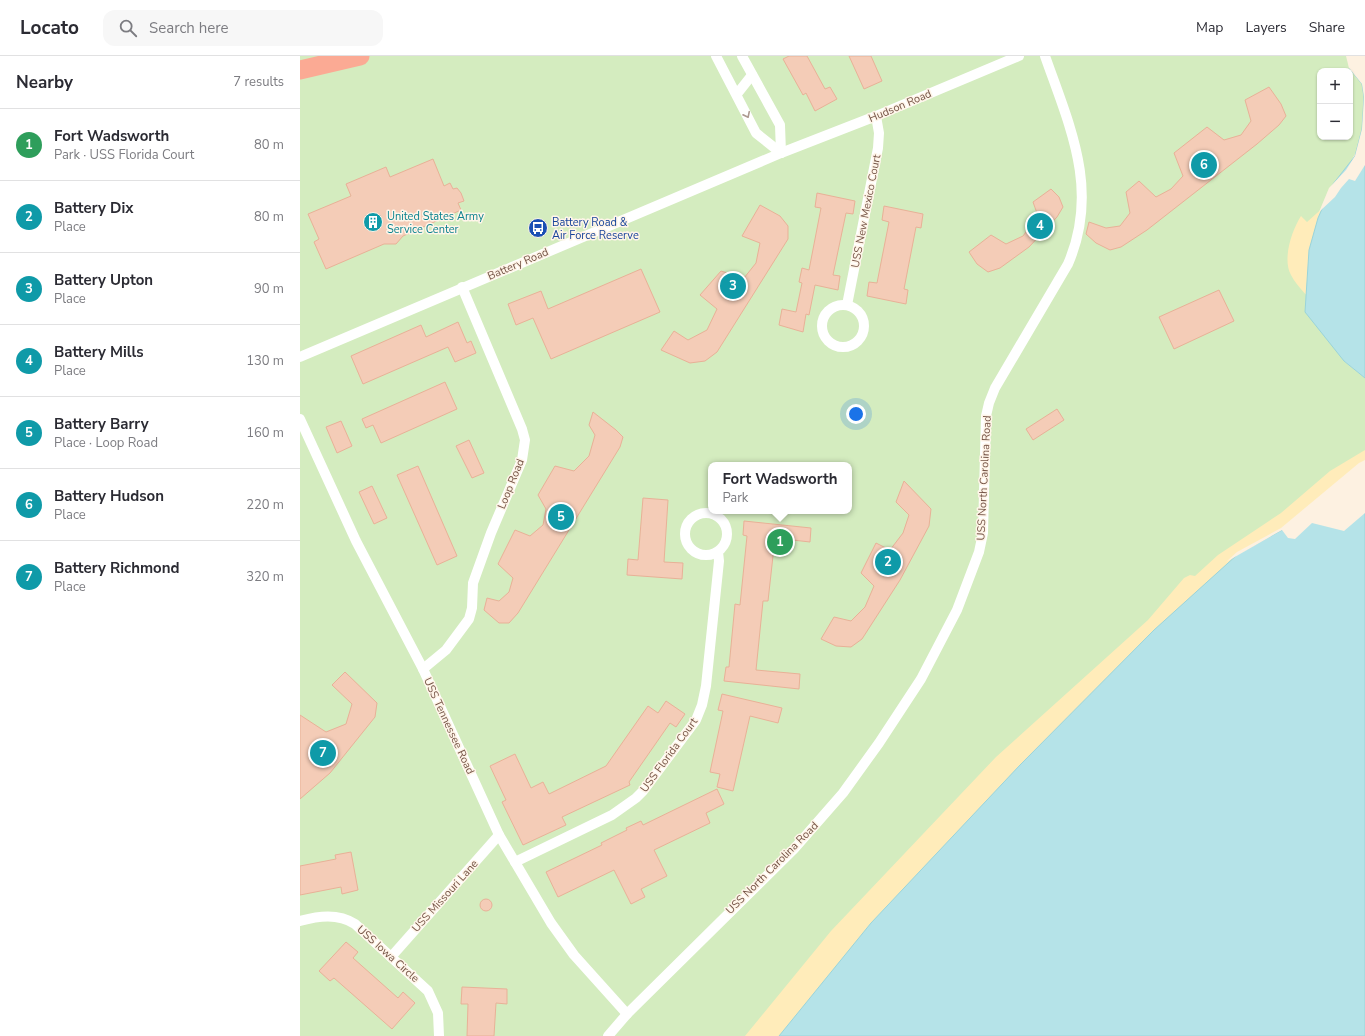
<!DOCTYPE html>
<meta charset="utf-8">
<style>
body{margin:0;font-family:"Nunito Sans",sans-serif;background:#f7f7f7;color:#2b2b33}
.controls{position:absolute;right:12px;top:12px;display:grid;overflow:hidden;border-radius:8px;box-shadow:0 1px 3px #0004}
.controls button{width:36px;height:36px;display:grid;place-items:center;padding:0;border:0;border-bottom:1px solid #e1e1e2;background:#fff;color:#2b2b33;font:20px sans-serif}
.you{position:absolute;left:556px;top:358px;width:14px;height:14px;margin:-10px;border:3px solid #fff;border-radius:50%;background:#1a73e8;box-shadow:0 0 0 6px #1a73e833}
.badge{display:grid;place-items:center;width:26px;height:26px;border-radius:50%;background:#ea580c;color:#fff;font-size:13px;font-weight:700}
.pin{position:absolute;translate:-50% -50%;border:2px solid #fff;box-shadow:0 1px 4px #0006}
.popup{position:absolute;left:408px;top:406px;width:144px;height:52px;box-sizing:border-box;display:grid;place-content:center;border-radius:8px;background:#fff;filter:drop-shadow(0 1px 3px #0005);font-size:13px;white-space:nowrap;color:#7c7c81}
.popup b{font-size:15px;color:#2b2b33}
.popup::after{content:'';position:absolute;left:50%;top:100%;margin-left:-8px;border:8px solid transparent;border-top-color:#fff}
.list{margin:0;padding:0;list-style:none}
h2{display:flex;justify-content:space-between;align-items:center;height:52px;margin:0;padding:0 16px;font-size:17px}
h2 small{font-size:13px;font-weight:400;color:#7c7c81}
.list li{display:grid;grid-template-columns:26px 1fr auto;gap:12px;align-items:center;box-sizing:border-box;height:72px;padding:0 16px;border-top:1px solid #e1e1e2}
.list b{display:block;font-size:15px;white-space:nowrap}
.list p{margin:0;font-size:13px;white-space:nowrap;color:#7c7c81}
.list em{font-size:13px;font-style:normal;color:#7c7c81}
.icon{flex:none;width:22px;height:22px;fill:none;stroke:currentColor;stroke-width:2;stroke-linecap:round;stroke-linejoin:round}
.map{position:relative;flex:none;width:1065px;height:980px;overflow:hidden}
header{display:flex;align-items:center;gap:24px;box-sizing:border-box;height:56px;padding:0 20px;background:#fff;border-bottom:1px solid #e1e1e2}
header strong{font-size:19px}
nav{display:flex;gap:22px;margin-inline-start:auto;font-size:14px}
.search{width:280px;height:36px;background:#f7f7f7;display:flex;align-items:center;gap:10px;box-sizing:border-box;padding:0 14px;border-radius:12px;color:#7c7c81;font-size:15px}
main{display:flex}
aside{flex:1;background:#fff}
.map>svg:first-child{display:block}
.green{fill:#d4ecbf;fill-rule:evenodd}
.sand{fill:#ffecba}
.water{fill:#b5e3e8;stroke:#9ad4da}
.pier{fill:#fdf1e1}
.building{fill:#f4ccb7;stroke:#e8b197}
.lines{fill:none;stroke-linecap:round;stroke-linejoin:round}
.street{stroke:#fff;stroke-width:10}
.highway{stroke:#fbaa94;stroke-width:19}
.oneway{stroke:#ad9991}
.labels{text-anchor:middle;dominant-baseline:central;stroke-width:3;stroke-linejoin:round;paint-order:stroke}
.street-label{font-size:11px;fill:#765547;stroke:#fff5e9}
.culture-label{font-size:11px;fill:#0d838f;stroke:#fff5e9;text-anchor:start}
.transit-label{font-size:11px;fill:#164399;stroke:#fff5e9;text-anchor:start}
</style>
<header>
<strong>Locato</strong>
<div class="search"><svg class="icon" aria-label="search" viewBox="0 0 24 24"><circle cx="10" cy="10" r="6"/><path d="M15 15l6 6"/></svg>Search here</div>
<nav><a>Map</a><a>Layers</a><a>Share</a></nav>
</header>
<main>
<aside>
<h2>Nearby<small>7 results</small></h2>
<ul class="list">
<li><span class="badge" style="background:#2e9e5b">1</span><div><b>Fort Wadsworth</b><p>Park · USS Florida Court</p></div><em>80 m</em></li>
<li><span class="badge" style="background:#0f9aa8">2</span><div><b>Battery Dix</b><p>Place</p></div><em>80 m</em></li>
<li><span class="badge" style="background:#0f9aa8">3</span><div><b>Battery Upton</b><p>Place</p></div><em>90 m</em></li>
<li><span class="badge" style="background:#0f9aa8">4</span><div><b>Battery Mills</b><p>Place</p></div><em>130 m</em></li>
<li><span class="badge" style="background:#0f9aa8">5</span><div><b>Battery Barry</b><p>Place · Loop Road</p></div><em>160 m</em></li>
<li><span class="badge" style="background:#0f9aa8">6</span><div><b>Battery Hudson</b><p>Place</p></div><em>220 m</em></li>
<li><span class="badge" style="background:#0f9aa8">7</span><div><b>Battery Richmond</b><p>Place</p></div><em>320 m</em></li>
</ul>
</aside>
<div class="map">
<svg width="1065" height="980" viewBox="0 0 1065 980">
<rect width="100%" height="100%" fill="#fdf1e1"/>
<path class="green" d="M0,0h1048l1,12 13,16 2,13 -2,32 -3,18 -13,23 -2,191 21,17v84l-586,574h-479zM1020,15h30v66h-30zM411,409h138v46h-138z"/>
<g class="sand">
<path d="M1035,141l-17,111c-8,-10 -21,-21 -27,-33 -9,-16 1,-45 10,-59l6,6z"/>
<path d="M1065,394v128l-473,458h-147l86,-105 165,-174 152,-137 36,-42 6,-3 5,1 23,-21 63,-42 49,-42z"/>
</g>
<g class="water">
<path d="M1065,0v322l-21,-17 -39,-49 4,-62 9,-32 15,-34 22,-28 7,-27 2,-32 -2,-13 -13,-16z"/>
<path d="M1065,406v574h-586l92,-113 149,-158 134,-135 84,-76 44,-24z"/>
</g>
<g class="pier">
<path d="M1046,0h19v109l-10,16 -6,-2 -8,9 -6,9 -16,15 10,-24 17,-18 9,-14 7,-27 2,-32 -2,-13 -13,-16z"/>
<path d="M1065,404v53l-21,18 -32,-8 -17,16 -7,-1 -6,-8 -56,32 11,-10 44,-24 78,-65z"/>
</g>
<g class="building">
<path d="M489,0h18l18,33 5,-2 7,12 -22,12 -9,-18 -3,2 -20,-36z"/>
<path d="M549,0h22l11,25 -18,8z"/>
<path d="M969,31l12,17 5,12 -7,9 -22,19 -110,86 -26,17 -11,3 -14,-7 -10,-9 3,-12 17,6 14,-2 10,-13 -4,-21 13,-11 17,16 15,-8 12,-13 -9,-23 33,-26 17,13 17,-5 10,-14 -6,-21z"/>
<path d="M133,103l11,27 6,-3 3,6 4,-1 4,5 3,8 -6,2 3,7 -58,26 -7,8h-12l-58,25 -12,-27 5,-3 -11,-25 43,-18 -5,-12 40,-17 4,10z"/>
<path d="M751,133l8,8 4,10 -6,10 -28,30 -29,21 -12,4 -11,-8 -8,-12 22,-17 15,9 17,-8 15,-20 -5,-14z"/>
<path d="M517,137l38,8 -2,13 -7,-1 -13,62 7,1 -2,14 -23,-5 -6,30 -3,-1 -3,18 -24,-7 3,-16 14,3 6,-29 -3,-1 3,-14 7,2 12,-62 -6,-1z"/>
<path d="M460,149l20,11 8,10v13l-71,113 -12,9 -15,2 -29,-13 13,-19 14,9 19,-10 10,-21 -17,-14 21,-24 23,7 12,-15 4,-20 -18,-7z"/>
<path d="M584,150l39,8 -2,14 -5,-1 -12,62 4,1 -2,14 -39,-8 2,-14 8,1 12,-61 -7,-2z"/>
<path d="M341,213l19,43 -109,47 -18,-41 -17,7 -8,-21 33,-13 7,18z"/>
<path d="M919,234l15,31 -60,28 -15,-32z"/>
<path d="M158,266l9,21 4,-2 5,12 -21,9 -7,-15 -85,37 -12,-28 70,-31 5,12z"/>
<path d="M145,326l12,27 -76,34 -8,-18 -7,3 -4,-9z"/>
<path d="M757,353l7,11 -31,20 -7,-11z"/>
<path d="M293,356l23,18 7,7 -3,10 -102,166 -9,10h-10l-15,-13 3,-12 12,3 10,-9 4,-14 -15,-14 17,-34 15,6 13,-11 3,-16 -8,-14 17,-29 19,5 15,-15 6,-21 -6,-10z"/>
<path d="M41,365l11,25 -15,7 -11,-26z"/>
<path d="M169,384l15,33 -12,5 -16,-32z"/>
<path d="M118,410l39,90 -20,9 -40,-90z"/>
<path d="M604,425l27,28 -2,17 -29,54 -38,59 -11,8 -15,-1 -15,-7 13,-22 17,4 14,-14 9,-21 -13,-13 15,-30 14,7 13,-17 6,-18 -13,-13z"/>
<path d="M72,430l15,32 -13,6 -15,-32z"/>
<path d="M343,442l25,2 -4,62 19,1 -1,16 -55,-4 1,-16 10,1z"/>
<path d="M444,465l67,7 -1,14 -35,-4 -7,63h-5l-7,69 44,4 -1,15 -75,-8 2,-14h3l6,-63 5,1 7,-69 -4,-1z"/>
<path d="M45,616l32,31 -2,14 -45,56 -30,26v-84l26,17 20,-8 6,-20 -20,-19z"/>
<path d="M422,638l60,14 -4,15 -28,-7 -17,75 -16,-4 3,-13 -10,-2 13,-61 -5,-1z"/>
<path d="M366,645l19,13 -9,13 -6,-4 -41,59 1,3 -68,32 4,8 -43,20 -21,-43 4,-2 -16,-34 25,-12 16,34 12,-6 6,12 57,-28 42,-60 10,7z"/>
<path d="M417,733l7,15 -18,9 4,10 -56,27 13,26 -26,13 4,8 -14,7 -17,-34 -56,27 -12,-25 56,-27 -1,-2 26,-13 -1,-2 15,-7 2,4z"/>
<path d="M51,796l7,38 -16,4 -1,-7 -41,8v-29l36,-7 -1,-4z"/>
<circle cx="186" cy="849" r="6"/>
<path d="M46,886l12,10 -5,6 45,40 5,-6 12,11 -23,26 -58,-51 -4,3 -11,-10z"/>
<path d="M162,931l45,2v15l-11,-1 -2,33h-27l1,-32h-7z"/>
</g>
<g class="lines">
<g class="street">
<path d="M416,0l40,77 25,20"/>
<path d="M442,0l38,69 1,28"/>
<path d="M437,38l15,-19"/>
<circle cx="543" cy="270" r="21"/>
<path d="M547,249l31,-157 1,-15 -3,-17"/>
<path d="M0,301l481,-204 95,-37 143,-60"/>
<path d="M0,363l56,122 67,128 76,166 52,88 23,32 53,59"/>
<circle cx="406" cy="478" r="21"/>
<path d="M123,613l23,-19 23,-31 3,-11 1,-25 18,-50 31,-73 3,-20 -3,-11 -60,-142"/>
<path d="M215,806l97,-47 24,-17 7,-7 53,-71 6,-15 4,-19 13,-125 -1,-9"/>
<path d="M0,865c18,-5 38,-8 55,3l73,67 10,22 1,23"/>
<path d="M91,901l108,-122"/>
<path d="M308,980l19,-22 167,-165 49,-56 36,-50 42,-64 36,-69 22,-58 4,-19 3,-117 3,-13 6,-15 73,-124c32,-74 2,-137 -23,-208"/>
</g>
<path class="highway" d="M0,14l60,-14"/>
</g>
<defs><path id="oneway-chevron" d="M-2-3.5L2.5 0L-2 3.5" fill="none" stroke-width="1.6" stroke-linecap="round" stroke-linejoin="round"/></defs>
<use class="oneway" href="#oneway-chevron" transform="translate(447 59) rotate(64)"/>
<defs>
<g id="building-disc" transform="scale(1)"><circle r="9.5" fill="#0f9aa8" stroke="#fff5e9"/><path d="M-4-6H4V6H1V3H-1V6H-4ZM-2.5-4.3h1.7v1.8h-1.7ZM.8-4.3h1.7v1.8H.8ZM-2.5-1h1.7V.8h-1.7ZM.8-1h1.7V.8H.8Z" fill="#fff"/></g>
<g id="bus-disc" transform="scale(1)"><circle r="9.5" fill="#1a4fb4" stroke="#fff5e9"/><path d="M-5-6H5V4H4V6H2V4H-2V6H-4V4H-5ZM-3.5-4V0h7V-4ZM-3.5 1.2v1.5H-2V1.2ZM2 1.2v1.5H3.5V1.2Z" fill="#fff"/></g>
</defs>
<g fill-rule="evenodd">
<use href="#building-disc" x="73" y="166"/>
<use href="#bus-disc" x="238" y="172"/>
</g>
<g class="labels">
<g class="street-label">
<text transform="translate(600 50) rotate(-23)">Hudson Road</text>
<text transform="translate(566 155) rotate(-79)">USS New Mexico Court</text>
<text transform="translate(218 208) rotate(-23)">Battery Road</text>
<text transform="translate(684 422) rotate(-87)">USS North Carolina Road</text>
<text transform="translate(211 428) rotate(-68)">Loop Road</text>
<text transform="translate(149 670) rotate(65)">USS Tennessee Road</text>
<text transform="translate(369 699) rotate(-54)">USS Florida Court</text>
<text transform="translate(472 812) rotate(-45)">USS North Carolina Road</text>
<text transform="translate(145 840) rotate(-48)">USS Missouri Lane</text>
<text transform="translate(88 898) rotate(42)">USS Iowa Circle</text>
</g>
<g class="culture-label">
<text x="87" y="160">United States Army<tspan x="87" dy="13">Service Center</tspan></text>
</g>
<g class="transit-label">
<text x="252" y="166">Battery Road &amp;<tspan x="252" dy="13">Air Force Reserve</tspan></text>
</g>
</g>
</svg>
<div class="controls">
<button>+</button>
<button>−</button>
</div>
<div class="you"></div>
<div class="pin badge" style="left:480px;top:486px;background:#2e9e5b">1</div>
<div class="popup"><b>Fort Wadsworth</b>Park</div>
<div class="pin badge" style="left:588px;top:506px;background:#0f9aa8">2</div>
<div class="pin badge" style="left:433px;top:230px;background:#0f9aa8">3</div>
<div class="pin badge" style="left:740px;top:170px;background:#0f9aa8">4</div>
<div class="pin badge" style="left:261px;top:461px;background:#0f9aa8">5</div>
<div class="pin badge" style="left:904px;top:109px;background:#0f9aa8">6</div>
<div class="pin badge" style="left:23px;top:697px;background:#0f9aa8">7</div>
</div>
</main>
